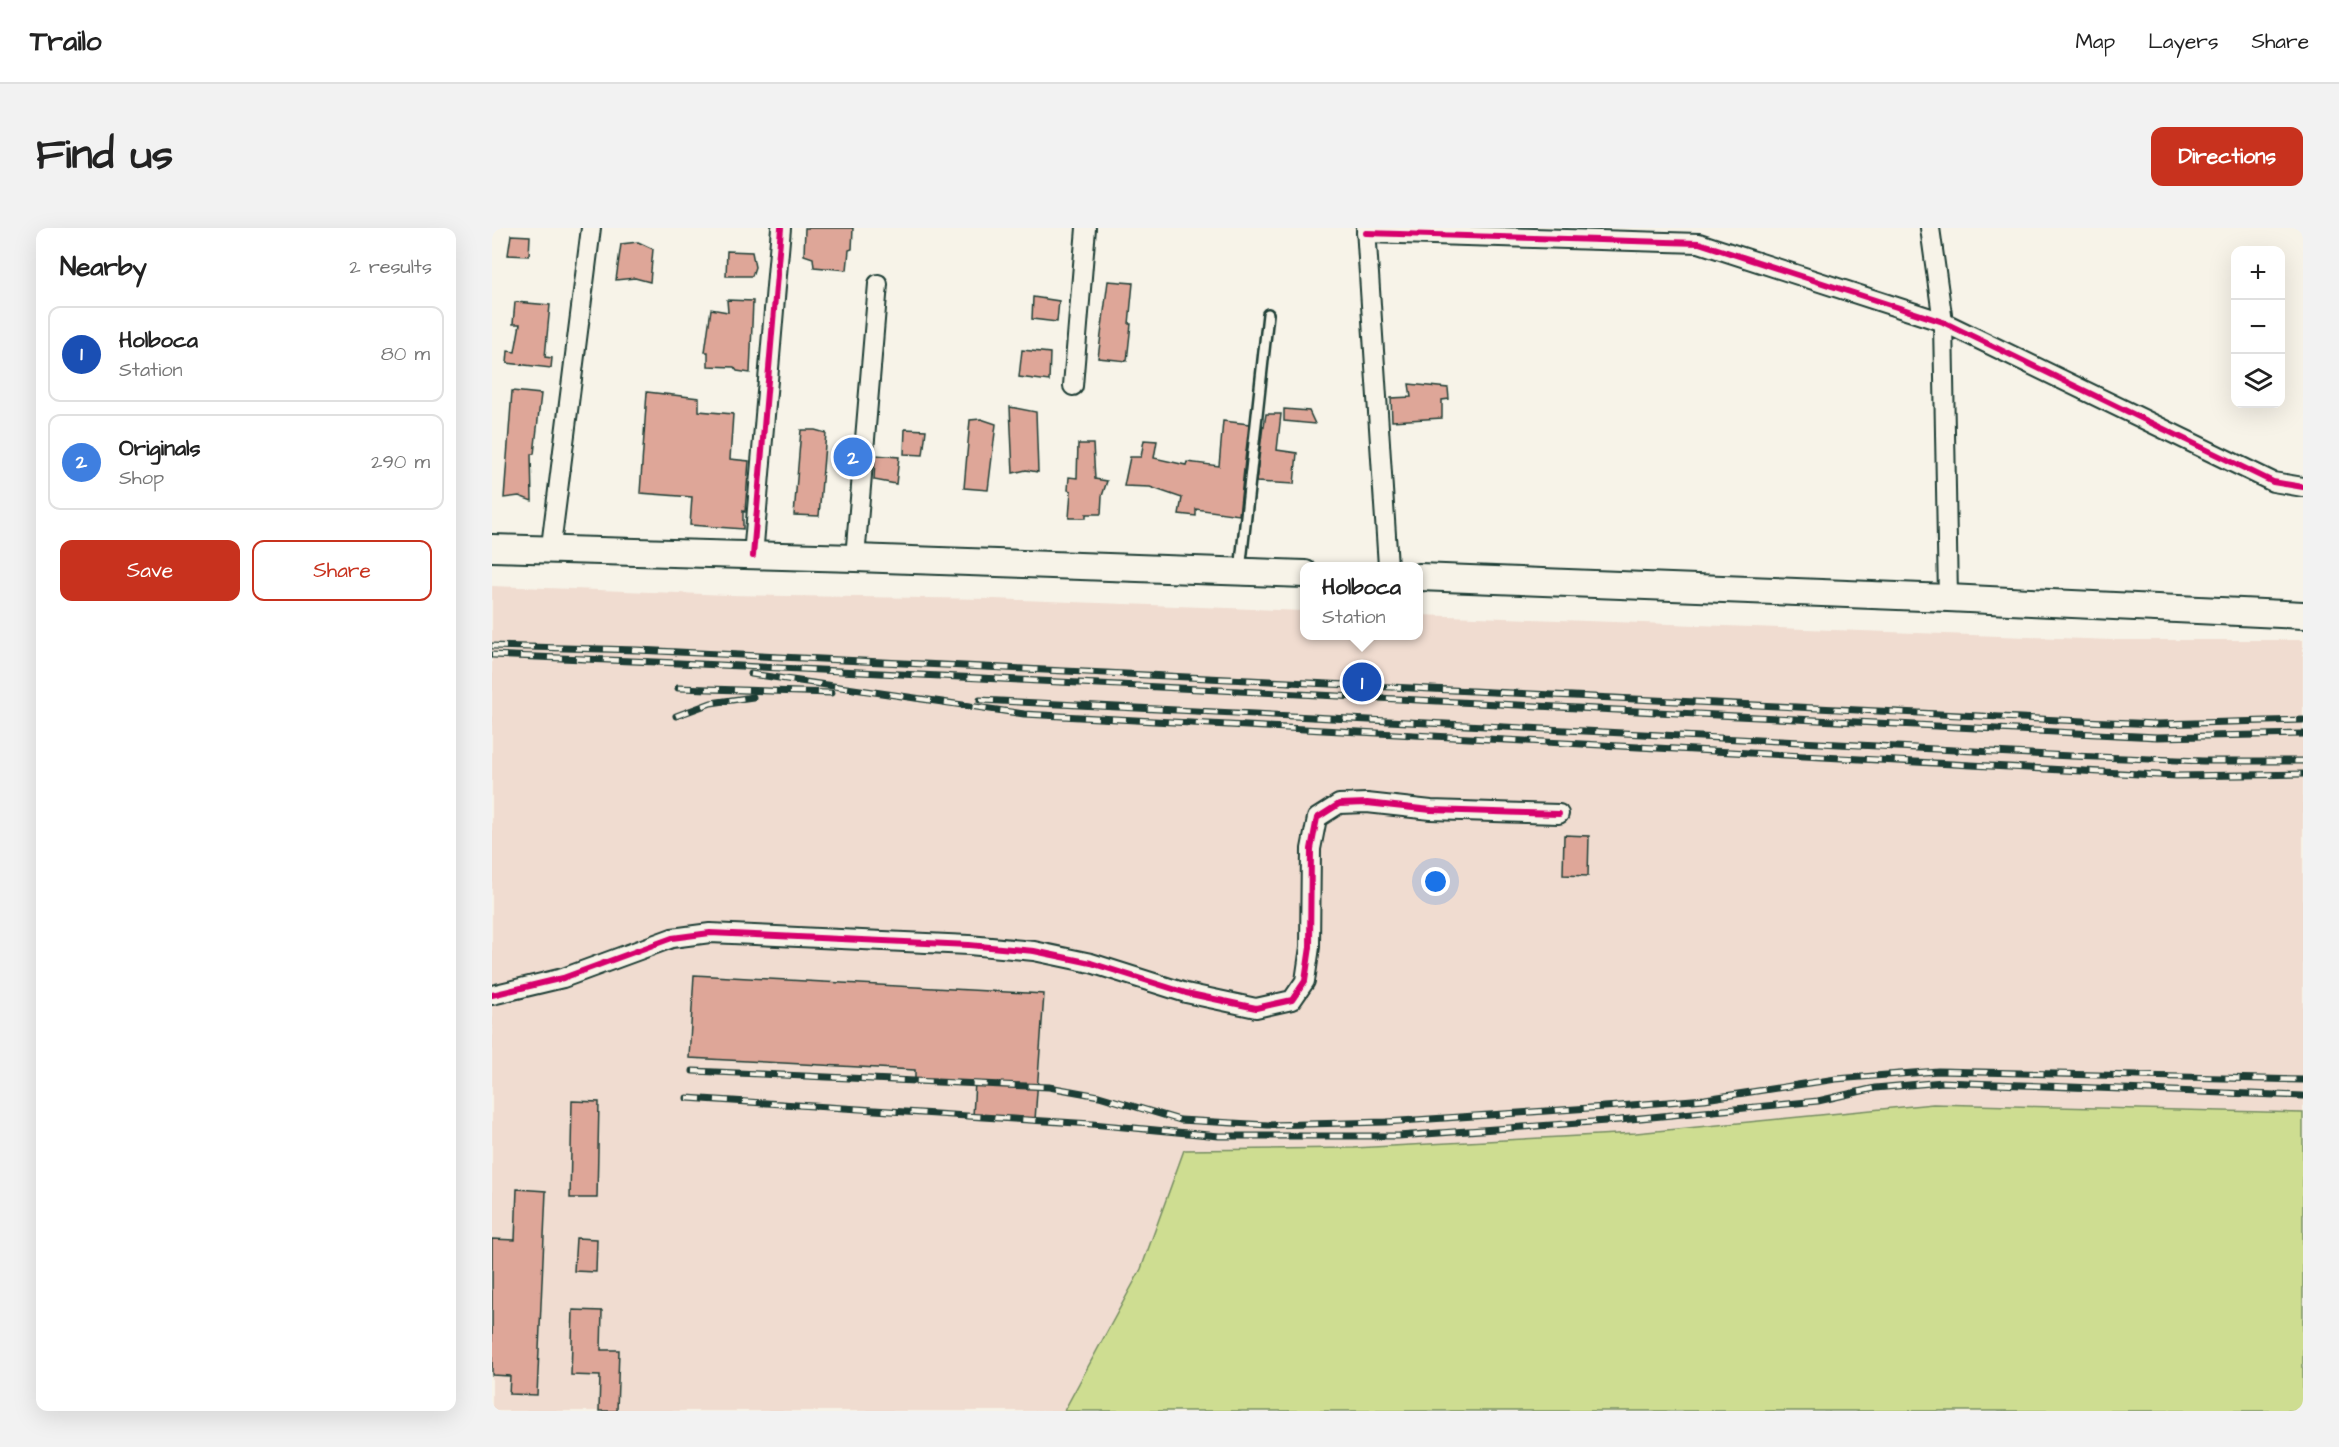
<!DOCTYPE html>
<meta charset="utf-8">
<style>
body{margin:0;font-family:"Architects Daughter",sans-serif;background:#f2f2f2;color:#222}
.controls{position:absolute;right:18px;top:18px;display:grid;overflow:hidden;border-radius:12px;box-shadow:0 6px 24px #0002}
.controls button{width:54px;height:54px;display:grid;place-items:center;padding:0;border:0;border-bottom:2px solid #e0e0e0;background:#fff;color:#222;font:30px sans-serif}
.you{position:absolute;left:944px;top:654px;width:21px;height:21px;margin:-15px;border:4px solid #fff;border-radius:50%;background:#1a73e8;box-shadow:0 0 0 9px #1a73e833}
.badge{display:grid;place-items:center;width:39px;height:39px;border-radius:50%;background:#c8321e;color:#fff;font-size:20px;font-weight:700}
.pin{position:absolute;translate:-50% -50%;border:3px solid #fff;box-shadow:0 2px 6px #0006}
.popup{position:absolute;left:808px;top:334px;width:123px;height:78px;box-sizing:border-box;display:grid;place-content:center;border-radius:12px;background:#fff;filter:drop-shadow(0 2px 4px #0005);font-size:20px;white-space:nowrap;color:#767676}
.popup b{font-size:22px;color:#222}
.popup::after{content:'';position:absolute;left:50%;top:100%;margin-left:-12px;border:12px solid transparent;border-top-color:#fff}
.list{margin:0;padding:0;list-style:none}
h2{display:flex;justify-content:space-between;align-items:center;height:78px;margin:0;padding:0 24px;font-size:26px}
h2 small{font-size:20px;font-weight:400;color:#767676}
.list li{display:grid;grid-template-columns:39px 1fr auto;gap:18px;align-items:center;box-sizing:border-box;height:96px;margin:0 12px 12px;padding:0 12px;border:2px solid #e0e0e0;border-radius:12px}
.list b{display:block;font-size:22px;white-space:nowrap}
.list p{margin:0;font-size:20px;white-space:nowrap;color:#767676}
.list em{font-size:20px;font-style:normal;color:#767676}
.actions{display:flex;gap:12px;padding:18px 24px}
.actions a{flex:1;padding:14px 0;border:2px solid #c8321e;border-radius:12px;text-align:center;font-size:21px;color:#c8321e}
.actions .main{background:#c8321e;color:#fff}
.icon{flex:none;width:33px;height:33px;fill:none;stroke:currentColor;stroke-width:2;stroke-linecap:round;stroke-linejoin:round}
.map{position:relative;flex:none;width:1811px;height:1183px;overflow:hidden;border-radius:12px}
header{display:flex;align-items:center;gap:36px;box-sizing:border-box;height:84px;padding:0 30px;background:#fff;border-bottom:2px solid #e0e0e0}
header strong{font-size:28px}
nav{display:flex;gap:33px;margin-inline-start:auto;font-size:21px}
.intro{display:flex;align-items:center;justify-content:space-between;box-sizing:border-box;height:144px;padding:0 36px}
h1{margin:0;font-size:42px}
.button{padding:15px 27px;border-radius:12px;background:#c8321e;color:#fff;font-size:21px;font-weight:700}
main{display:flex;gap:36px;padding:0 36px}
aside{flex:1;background:#fff;border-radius:12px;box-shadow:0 6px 24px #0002}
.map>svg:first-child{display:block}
.built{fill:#f0dcd0}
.green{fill:#cedd91;stroke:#768d62;stroke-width:1.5}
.building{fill:#dea698;stroke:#1f3d34;stroke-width:1.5}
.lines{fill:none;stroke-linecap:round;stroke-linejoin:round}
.lane-casing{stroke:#1f3d34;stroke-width:14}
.street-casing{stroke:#1f3d34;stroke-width:22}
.secondary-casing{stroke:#1f3d34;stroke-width:30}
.lane{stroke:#f7f3e8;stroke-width:9}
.street{stroke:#f7f3e8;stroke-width:18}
.secondary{stroke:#f7f3e8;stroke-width:26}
.rail-casing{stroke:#1f3d34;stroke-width:7}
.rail{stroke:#f7f3e8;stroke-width:4.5;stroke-dasharray:14;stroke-linecap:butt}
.cycleway-casing{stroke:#f7f3e8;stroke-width:10}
.cycleway{stroke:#d6006c;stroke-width:6}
</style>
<header>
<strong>Trailo</strong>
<nav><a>Map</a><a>Layers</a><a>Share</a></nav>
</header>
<div class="intro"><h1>Find us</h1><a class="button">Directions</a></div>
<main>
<aside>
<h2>Nearby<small>2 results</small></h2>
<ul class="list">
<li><span class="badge" style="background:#1a4fb4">1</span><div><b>Holboca</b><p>Station</p></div><em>80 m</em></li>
<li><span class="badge" style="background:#3f7fe0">2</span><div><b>Originals</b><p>Shop</p></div><em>290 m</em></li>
</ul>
<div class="actions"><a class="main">Save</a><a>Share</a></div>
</aside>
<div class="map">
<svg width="1811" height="1183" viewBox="0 0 1811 1183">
<rect width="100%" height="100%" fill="#f7f3e8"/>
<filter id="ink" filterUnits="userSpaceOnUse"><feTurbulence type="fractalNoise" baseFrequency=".0167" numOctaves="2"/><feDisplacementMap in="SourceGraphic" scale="12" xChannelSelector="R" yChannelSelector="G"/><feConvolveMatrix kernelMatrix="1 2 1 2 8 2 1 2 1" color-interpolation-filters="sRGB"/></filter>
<g filter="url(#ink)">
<path class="built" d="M0,358l237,9 265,4 311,12v25h114v-21l693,25h191v473l-370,-9 -297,29 -282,15 -170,2 -43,119 -77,142h-572z"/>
<path class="green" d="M1441,876l370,9v298h-1239l77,-142 43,-119 170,-2 282,-15z"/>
<g class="building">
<path d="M313,0h48l-1,21 -3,1 -2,20 -33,-3 -1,-9 -9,-3z"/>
<path d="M19,7l19,1 -1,20 -21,-1z"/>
<path d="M146,14l15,7 -3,33 -15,-4 -19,2 5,-36z"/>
<path d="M235,23l25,1 3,15 -3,9h-26z"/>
<path d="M616,53l25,2 -4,41h2l-4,37 -29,-3z"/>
<path d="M541,69l26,4 -2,21 -25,-3z"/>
<path d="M235,72l26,1 -3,72 -13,-2 -3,-4 -26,-1v-14h-3l6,-43 17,3z"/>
<path d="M23,74l35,3 -5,52 7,1 -1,10 -44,-5 1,-12 7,1 5,-28h-7z"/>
<path d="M530,122l28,3 -1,28 -30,-4z"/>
<path d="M917,156l39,4 1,11 -7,1v18l-50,3 -1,-23 20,-1z"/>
<path d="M20,163l29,3 -7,60h-3l1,47 -13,-5 -15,2z"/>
<path d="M155,164l52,6v13l34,3 -3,45 19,2 -4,51 -2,-1v18l-53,-4 2,-28 -52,-4z"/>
<path d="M518,179l26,5 2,60 -12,-2 -13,3z"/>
<path d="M792,181l25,2 6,13 -31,-3z"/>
<path d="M774,186h15l-4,36 20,3 -3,31 -38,-2 7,-56 1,1z"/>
<path d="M489,191l15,5 -8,66 -24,-2 6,-68z"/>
<path d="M731,193l26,3 -10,91 -43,-6v7l-17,-2 3,-16 -32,-11 -26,-1 6,-29h11l3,-17 13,1 -3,17 32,7 1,-3 32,4z"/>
<path d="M413,201l21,1 -3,25 -19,-1z"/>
<path d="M309,202h14l11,3 -7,83 -25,-1z"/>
<path d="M586,216h15l2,35 12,2 -5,15 -1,18h-15v4h-17l2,-27 -3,-1 1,-13 8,1z"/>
<path d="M383,227l24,2 -3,27 -22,-4z"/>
<path d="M1072,607l25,1 -1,40 -25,-1z"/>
<path d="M202,747l350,19 -9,126 -62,-4 2,-34 -60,-3v-9l-226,-12z"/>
<path d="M80,873l27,1 -2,96h-27z"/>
<path d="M25,961l29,2 -9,204 -28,-1 1,-18 -18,-1v-136l23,1z"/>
<path d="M84,1010l21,1 -1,33 -22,-1z"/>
<path d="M81,1082l29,1 -1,39h18l-2,61h-18l1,-35 -29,-1z"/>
</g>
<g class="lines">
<g class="lane-casing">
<path id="lane" d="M748,343l28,-257"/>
</g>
<g class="street-casing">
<g id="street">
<path d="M874,0l22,338"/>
<path d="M1438,0l13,94 5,276"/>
<path d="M874,5l333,10 244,79 330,160 30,5"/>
<path d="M581,158l13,-158"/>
<path d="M61,320l-1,-10 39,-310"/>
<path d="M261,328l28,-328"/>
<path d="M363,330l23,-274"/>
<path d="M0,767l71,-17 109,-40 38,-5 259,12 65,6 57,12 95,30 70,15 36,-8 13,-19 5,-34 1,-98 6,-31 22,-14 28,-1 64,7 128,4"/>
</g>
</g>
<g class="secondary-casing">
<g id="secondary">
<path d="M0,320l363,10 450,16"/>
<path d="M927,349l529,21 355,17"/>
</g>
</g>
<use href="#lane" class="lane"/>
<use href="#street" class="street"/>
<use href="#secondary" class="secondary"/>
<g class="rail-casing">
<g id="rail">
<path d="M0,418l145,4 1422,70 99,4 145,-4"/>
<path d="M0,427l187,8 1478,74 146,-3"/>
<path d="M259,446l273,40 1152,62 127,-2"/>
<path d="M186,460l153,5"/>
<path d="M488,472l1091,56 132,5h100"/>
<path d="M184,488l35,-13 42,-6"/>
<path d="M201,843l356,16 50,9 81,24 88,5 118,-3 233,-16 86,-7 131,-20 102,-8 365,9"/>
<path d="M195,870l405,26 127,12h179l222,-16 198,-19 57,-13 68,-6 360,14"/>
</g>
</g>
<use href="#rail" class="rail"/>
<g class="cycleway-casing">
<g id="cycleway">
<path d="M874,5l333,10 244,79 330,160 30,5"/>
<path d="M261,328l28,-328"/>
<path d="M0,767l71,-17 109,-40 38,-5 259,12 65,6 57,12 95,30 70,15 36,-8 13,-19 5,-34 1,-98 6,-31 22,-14 28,-1 64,7 128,4"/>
</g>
</g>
<use href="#cycleway" class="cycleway"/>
</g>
</g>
</svg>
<div class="controls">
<button>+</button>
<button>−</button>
<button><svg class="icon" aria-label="layers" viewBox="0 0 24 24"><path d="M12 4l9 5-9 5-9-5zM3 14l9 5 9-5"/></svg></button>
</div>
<div class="you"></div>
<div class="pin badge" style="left:870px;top:454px;background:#1a4fb4">1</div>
<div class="popup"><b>Holboca</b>Station</div>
<div class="pin badge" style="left:361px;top:229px;background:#3f7fe0">2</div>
</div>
</main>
